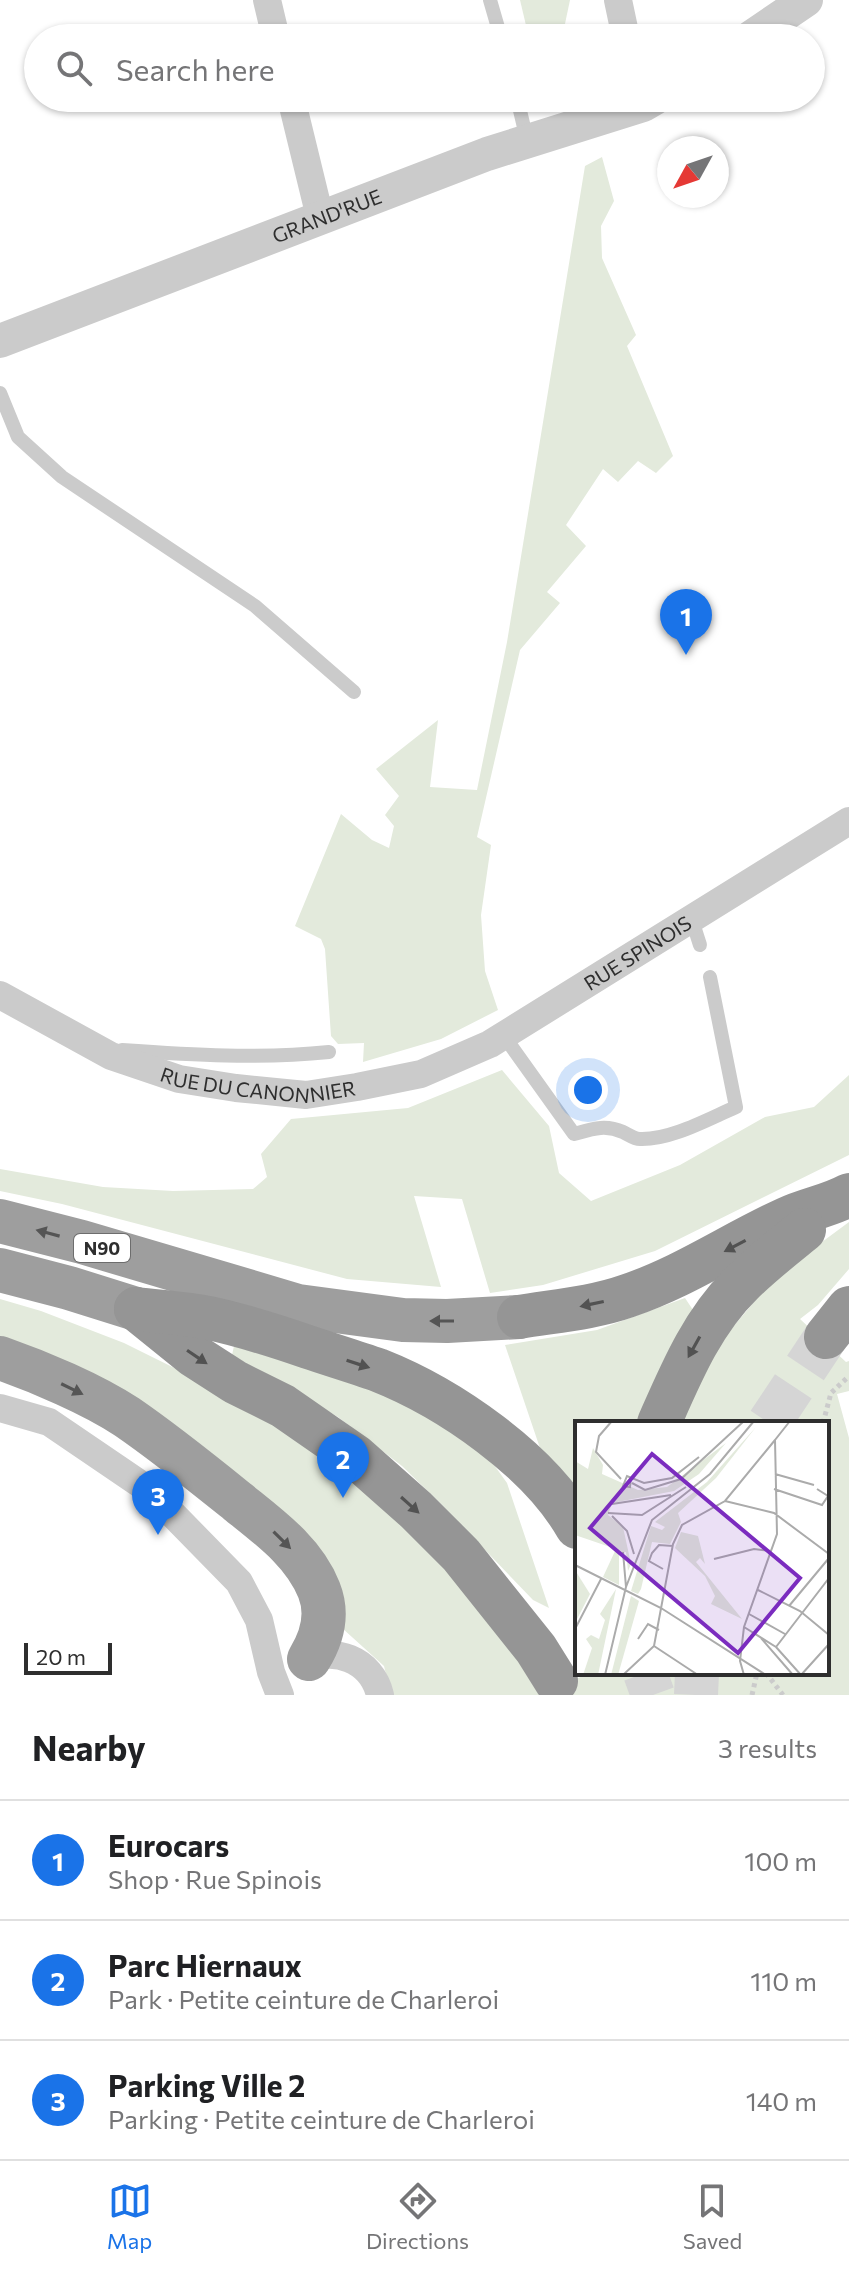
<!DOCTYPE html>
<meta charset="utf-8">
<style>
body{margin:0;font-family:Commissioner,sans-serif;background:#f6f6f6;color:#202124}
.compass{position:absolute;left:657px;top:136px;width:72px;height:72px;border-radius:50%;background:#fff;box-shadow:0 2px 6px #0004;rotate:230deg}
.scale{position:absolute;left:24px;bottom:20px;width:88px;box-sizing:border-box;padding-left:8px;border:4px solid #2e2e2e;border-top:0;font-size:22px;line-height:28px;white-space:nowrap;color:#2e2e2e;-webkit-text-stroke:6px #fff;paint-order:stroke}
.you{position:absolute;left:588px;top:1090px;width:28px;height:28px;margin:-20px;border:6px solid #fff;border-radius:50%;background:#1a73e8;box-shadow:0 0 0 12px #1a73e833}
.badge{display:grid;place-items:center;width:52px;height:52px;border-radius:50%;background:#1a73e8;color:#fff;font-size:26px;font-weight:700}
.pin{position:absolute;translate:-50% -66px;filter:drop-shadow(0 2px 4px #0008)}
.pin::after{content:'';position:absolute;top:42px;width:28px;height:24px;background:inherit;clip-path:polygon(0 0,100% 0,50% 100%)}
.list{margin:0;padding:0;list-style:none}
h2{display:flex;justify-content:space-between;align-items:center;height:104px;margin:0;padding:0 32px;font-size:34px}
h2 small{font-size:26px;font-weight:400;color:#757577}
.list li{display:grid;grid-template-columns:52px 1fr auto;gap:24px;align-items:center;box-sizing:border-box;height:120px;padding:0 32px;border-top:2px solid #e0e0e0}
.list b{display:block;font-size:30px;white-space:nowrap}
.list p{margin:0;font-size:26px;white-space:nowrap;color:#757577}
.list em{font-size:26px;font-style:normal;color:#757577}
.icon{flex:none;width:44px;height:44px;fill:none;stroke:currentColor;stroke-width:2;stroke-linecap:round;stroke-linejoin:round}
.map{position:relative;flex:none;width:849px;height:1695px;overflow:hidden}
.search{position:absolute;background:#fff;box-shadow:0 2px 6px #0004;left:24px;right:24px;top:24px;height:88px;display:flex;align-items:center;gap:20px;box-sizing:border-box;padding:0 28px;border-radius:44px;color:#757577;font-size:30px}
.sheet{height:464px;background:#fff}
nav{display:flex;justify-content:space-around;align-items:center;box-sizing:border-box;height:112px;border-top:2px solid #e0e0e0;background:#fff;font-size:22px;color:#757577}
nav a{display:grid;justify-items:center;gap:4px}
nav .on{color:#1a73e8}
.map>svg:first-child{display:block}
.green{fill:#e3eadc}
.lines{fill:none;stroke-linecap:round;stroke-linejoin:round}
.motorway-tunnel{stroke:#d5d5d5;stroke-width:44;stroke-dasharray:44 22;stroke-linecap:butt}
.path{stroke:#cbcbcb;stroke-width:5;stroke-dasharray:4 4;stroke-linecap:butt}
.service{stroke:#cbcbcb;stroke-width:14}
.minor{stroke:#cbcbcb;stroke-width:28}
.tertiary{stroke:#cbcbcb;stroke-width:34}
.trunk{stroke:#9e9e9e;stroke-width:44}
.motorway{stroke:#959595;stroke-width:44}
.oneway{fill:#555}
.oneway2{fill:#525252}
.labels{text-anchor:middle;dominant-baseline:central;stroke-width:8;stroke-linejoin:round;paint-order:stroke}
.shield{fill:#fff;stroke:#6d6d6d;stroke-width:2}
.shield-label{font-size:18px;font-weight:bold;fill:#2e2e2e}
.street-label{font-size:20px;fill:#2e2e2e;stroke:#fff}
.inset-road{fill:none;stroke:#ababab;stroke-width:2}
.view{fill:#7b2cbf;fill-opacity:0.15;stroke:#7b2cbf;stroke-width:4}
.inset-edge{fill:none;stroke:#2e2e2e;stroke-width:4}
</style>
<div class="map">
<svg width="849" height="1695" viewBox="0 0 849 1695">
<rect width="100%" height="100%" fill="#fff"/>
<g class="green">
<path d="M520,0h50l-8,38h-33z"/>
<path d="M602,157l12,44 -13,25 1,32 34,77 -9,11 46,110 -17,17 -18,-12 -20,21 -15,-13 -37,56 20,21 -39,46 13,11 -40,47 -43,187 14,8 -10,70 4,56 13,39 -57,29 -78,23 1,-19 -26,1 -7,-8 -6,-87 -4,-10 -26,-13 46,-112 31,26 17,8 5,-22 -9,-11 14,-19 -23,-27 62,-49 -8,67 47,3 30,-148 78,-476z"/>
<path d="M502,1070l47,56 10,47 32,28 89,-36 85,-48 49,-10 35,-32v80l-194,96 -112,34 -53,8 -28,-94 -48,-3 27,91 -94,-8 -285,-75 -62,-13v-22l103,18 70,4 80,-2 14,-12 -6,-23 30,-35 117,-11z"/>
<path d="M849,1222v47l-31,36 -18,14 46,43 3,-1v30l-12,3 12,44v257h-458l-7,-29 -42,-38 -18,-45 -324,-236v-48l41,12 83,32 137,68 176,134 120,141 34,-13h236v-250h-149l5,-15 44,-74 49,-58z"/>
<path d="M685,1298l12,18 -55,107h-65v71l-34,-37 -38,-112 92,-15z"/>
<path d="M234,1346l147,44 103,61 23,32 42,125 -16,-8 -93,-97 -38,-37 -64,-49 -106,-62z"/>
</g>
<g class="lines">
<g class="motorway-tunnel">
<path d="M769,1423l57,-86"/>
<path d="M645,1673l8,22"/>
<path d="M696,1695l1,-22"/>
</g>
<g class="path">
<path d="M823,1423l8,-30 18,-17"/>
<path d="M766,1673l17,22"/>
<path d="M752,1695l5,-22"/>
</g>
<g class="service">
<path d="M490,0l11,38"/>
<path d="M517,98l10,42"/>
<path d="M0,393l18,44 44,40 193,129 99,86"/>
<path d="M692,920l8,25"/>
<path d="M504,1036l70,98c18,-5 31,-10 49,-2 6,3 11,7 17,7 31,1 68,-20 96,-32l-26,-130"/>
<path d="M122,1050c70,5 138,9 207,2"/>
</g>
<g class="minor">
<path d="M267,0l9,38"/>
<path d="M618,0l8,38"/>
<path d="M291,98l29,119"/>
<path id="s1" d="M0,995l111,61 68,23 57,9 70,7 51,-8 64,-13 69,-30 359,-223"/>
<path d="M0,1408l49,14 100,68 90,92 20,38 12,52 9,23"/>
<path d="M302,1663c31,-19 70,-3 78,32"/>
</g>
<g class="tertiary">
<path d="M750,38l56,-38"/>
<path id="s2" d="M0,341l487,-187 156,-49 12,-7"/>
</g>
<g class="trunk">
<path d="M0,1221l82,21 216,64 105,14 44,1 72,-4"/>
<path d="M0,1270l69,18 67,21"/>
<path d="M0,1358c40,14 92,36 127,59 38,26 75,56 111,85 31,25 66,50 81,88 10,25 3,48 -10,69"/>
</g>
<g class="motorway">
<path d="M136,1309l57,46 42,27 48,24 72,50 61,54 45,45 75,94 20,32"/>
<path d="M136,1309c24,3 49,4 73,9 33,7 67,18 99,29 24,8 47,15 70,23 71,28 161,90 199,157"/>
<path d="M519,1317c36,-6 74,-9 108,-21 57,-19 106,-53 159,-77 21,-10 43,-13 63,-24"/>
<path d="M826,1337l23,-29"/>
<path d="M659,1423c22,-50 43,-101 83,-140 19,-19 41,-36 62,-53"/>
</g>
</g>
<defs><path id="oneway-solid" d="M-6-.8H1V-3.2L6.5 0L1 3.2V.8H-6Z" transform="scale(2)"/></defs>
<g class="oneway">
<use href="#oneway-solid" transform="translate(48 1233) rotate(-165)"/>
<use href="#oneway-solid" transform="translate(442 1321) rotate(180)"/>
<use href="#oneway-solid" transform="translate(72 1389) rotate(26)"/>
<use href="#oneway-solid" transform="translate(282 1540) rotate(45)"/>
</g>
<g class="oneway2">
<use href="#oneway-solid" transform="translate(735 1246) rotate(152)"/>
<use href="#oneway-solid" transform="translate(592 1304) rotate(168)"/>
<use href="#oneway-solid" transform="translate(694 1347) rotate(119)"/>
<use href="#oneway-solid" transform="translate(197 1357) rotate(34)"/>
<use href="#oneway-solid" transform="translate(358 1364) rotate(18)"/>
<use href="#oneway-solid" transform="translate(410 1505) rotate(42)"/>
</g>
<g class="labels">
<rect class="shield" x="74" y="1234" width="56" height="28" rx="6"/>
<g class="shield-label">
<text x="102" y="1248">N90</text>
</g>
<g class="street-label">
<text stroke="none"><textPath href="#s2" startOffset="350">GRAND'RUE</textPath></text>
<text stroke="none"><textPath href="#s1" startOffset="692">RUE SPINOIS</textPath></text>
<text stroke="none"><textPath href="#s1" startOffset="278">RUE DU CANONNIER</textPath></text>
</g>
</g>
<g transform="translate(575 1421)">
<rect width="254" height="254" fill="#fff"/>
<path d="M181,6l-40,51 -38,35 3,9 -11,22 -18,-2 -11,47 -3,5 -7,-3 20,-65 11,4 3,-3 -10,-5 52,-40zM151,22l-27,31 -25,17 -62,12 -4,12 15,12 8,37 -3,7 -2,-19 -7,1v32l-16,-8 13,-28 -41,-14v-74l13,8 5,-21 10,17 -1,9 36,16 29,-3zM106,111l17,4 7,28 -5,-6 -4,4 46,57 -31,-15 4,-8 -10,-20 -30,-28zM0,149l15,24 -15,29zM41,168l-18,86h-15l9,-27 -6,-9 5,-4 8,4 6,-19 -5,-6zM56,175l8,5 -21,74h-7z" fill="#e3eadc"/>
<path class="inset-road" d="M37,0l-13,15 -3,16 25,27M200,53l39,11M56,57l-1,9 -7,-1 4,-10 17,7 28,-5 27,-21M57,62l13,7 36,-11 63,-58M199,68l48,16 6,-9 -11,-7M150,80l49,12 55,41M37,83l59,-9M33,92l34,2 44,-28M37,95l15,15 7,23M139,138l40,-10 17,2M0,144l86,43 105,67M88,148l-14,-8 3,-8 7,-8 14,1M51,166l26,-67 58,-46 44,-53M183,169l42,21 29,24M214,185l40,-48M174,193l36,20M169,206l32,20 53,-69M0,208l26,-50M186,217l32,37M63,218l10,-15 11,6M79,225l44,29M201,226l25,28M30,254l21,-88 -3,-35M48,254l31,-29 19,-102 9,-19 43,-24 50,-61M169,254l-4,-14 4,-34 33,-93 -2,-94 15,-19M226,254l28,-31"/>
<path class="view" d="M77,33l148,124 -62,75 -148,-125z"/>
<rect width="254" height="254" class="inset-edge"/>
</g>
</svg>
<svg class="compass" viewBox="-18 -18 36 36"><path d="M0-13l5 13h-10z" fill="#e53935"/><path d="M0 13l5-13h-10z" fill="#757577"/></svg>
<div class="scale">20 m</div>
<div class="you"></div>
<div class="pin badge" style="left:686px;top:655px">1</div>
<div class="pin badge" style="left:343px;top:1498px">2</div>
<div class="pin badge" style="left:158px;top:1535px">3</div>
<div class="search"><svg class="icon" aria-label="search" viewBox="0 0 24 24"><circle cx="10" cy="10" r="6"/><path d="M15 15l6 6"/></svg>Search here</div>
</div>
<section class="sheet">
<h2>Nearby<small>3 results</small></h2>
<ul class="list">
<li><span class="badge">1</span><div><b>Eurocars</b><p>Shop · Rue Spinois</p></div><em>100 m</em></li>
<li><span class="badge">2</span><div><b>Parc Hiernaux</b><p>Park · Petite ceinture de Charleroi</p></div><em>110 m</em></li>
<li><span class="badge">3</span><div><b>Parking Ville 2</b><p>Parking · Petite ceinture de Charleroi</p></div><em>140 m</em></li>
</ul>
</section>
<nav>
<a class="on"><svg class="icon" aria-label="map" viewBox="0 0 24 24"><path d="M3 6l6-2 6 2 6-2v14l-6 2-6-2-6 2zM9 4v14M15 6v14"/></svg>Map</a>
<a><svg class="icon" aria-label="directions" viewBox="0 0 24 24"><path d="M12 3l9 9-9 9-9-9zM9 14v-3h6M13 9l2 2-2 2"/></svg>Directions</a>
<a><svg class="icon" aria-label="saved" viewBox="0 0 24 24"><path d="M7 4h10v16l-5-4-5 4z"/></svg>Saved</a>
</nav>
